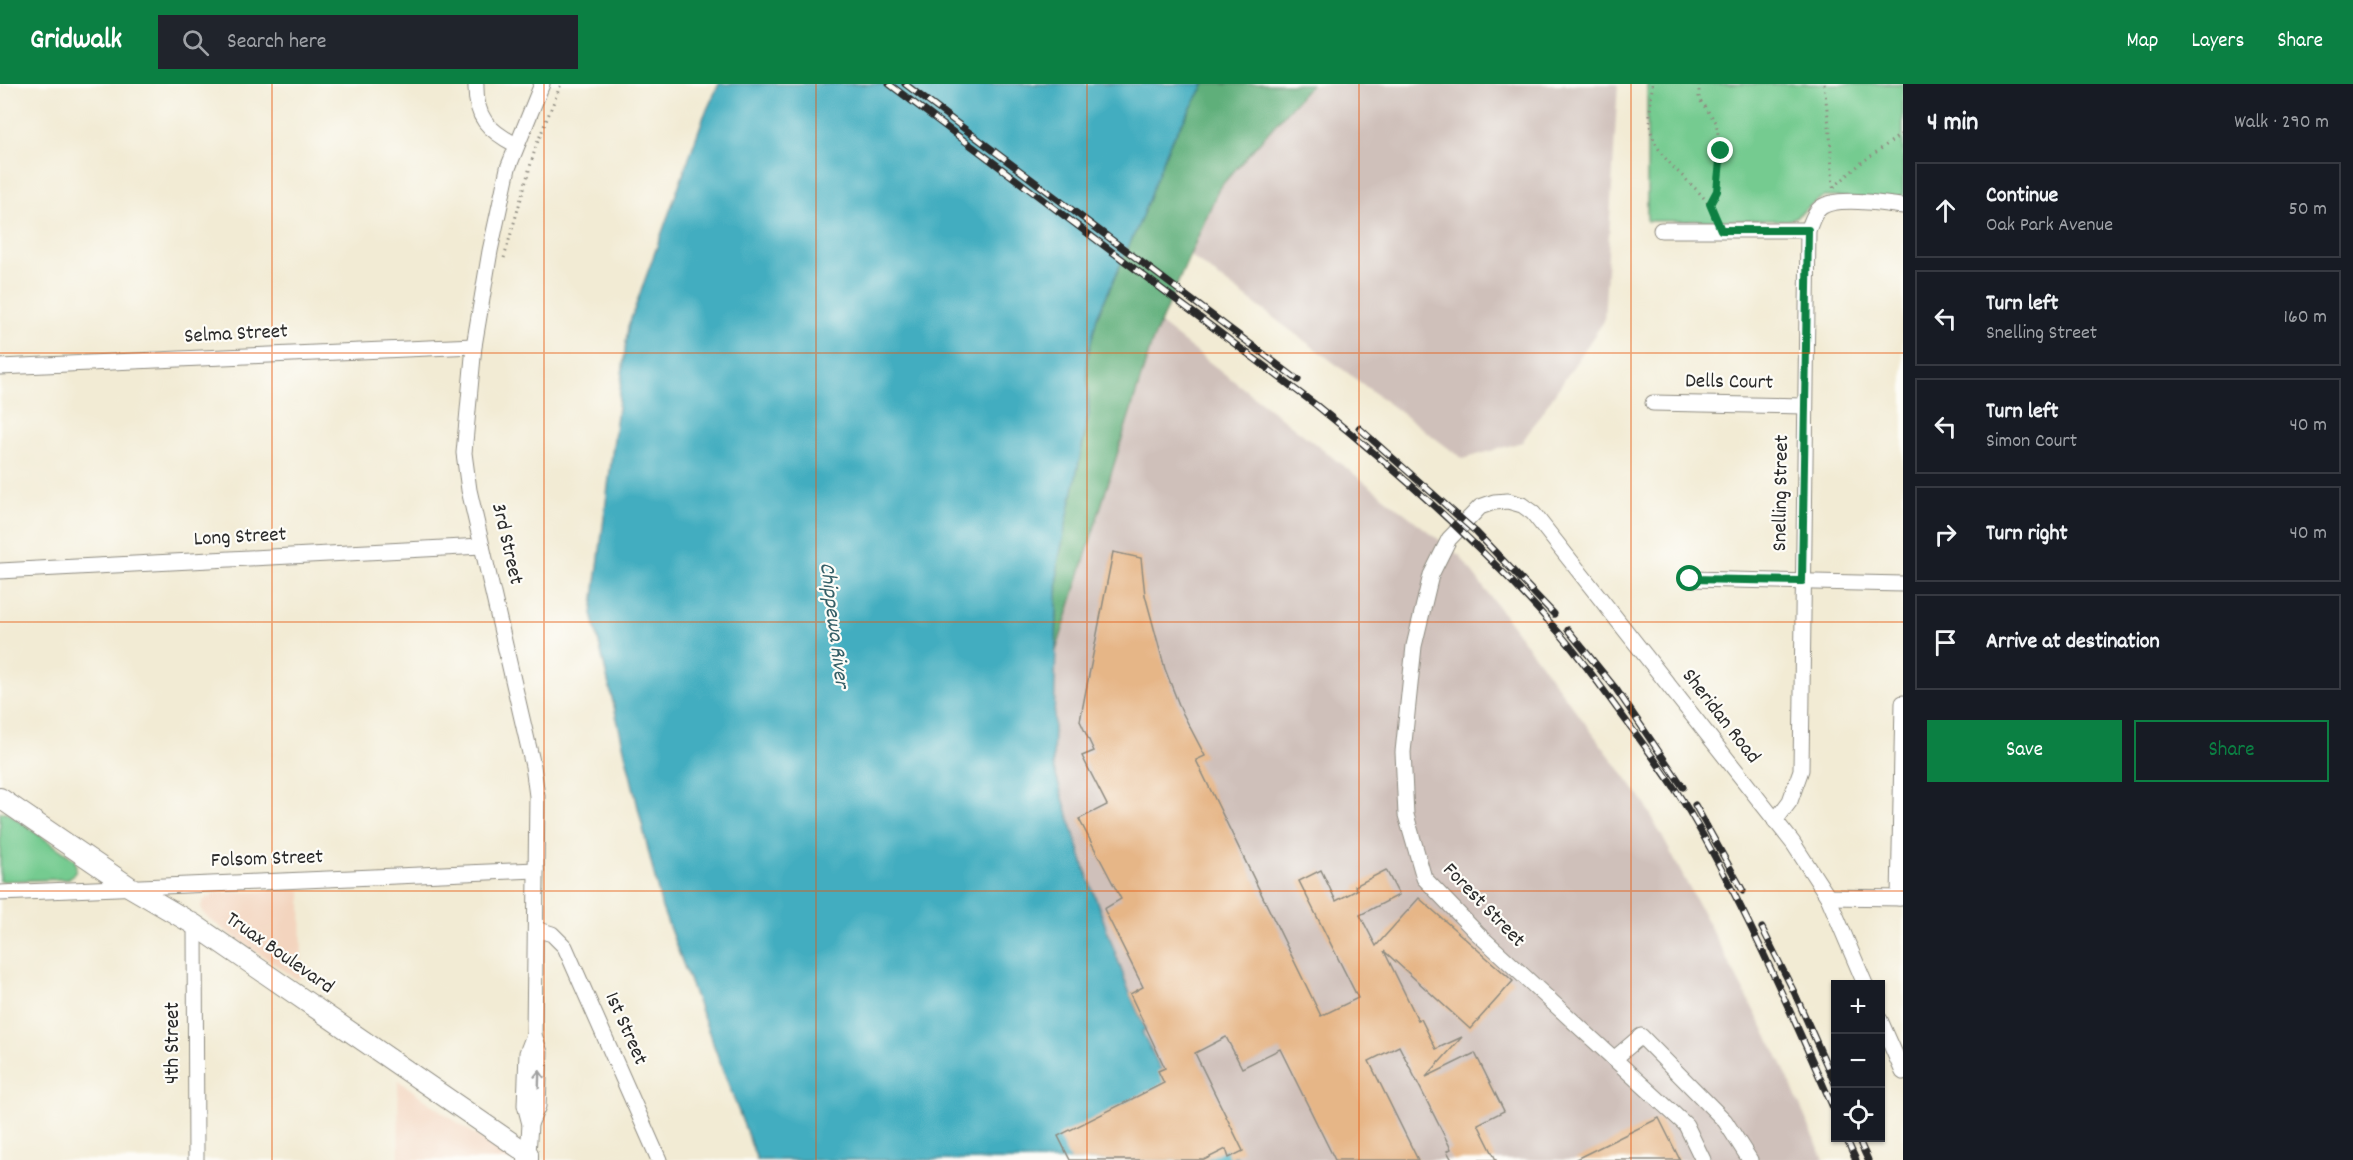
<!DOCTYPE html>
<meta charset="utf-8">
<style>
body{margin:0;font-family:Dekko,sans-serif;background:#20242c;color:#f1f3f6}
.controls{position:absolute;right:18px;bottom:18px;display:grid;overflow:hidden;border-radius:0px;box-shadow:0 2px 4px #0004}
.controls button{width:54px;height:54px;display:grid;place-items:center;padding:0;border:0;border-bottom:2px solid #363941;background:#171b24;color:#f1f3f6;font:30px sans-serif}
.stop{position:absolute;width:18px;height:18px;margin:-14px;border:4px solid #0b8043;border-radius:50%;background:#fff}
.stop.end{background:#0b8043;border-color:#fff;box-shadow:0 2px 6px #0008}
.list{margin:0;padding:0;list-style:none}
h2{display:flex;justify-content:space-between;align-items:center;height:78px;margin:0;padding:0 24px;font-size:26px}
h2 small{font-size:20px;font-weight:400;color:#9ea1a6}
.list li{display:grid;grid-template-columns:39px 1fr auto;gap:18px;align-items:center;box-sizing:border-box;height:96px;margin:0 12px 12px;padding:0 12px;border:2px solid #363941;border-radius:0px}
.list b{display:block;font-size:22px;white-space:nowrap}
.list p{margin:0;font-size:20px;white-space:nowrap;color:#9ea1a6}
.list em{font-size:20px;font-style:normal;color:#9ea1a6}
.actions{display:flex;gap:12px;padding:18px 24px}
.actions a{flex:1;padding:14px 0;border:2px solid #0b8043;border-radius:0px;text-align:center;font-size:21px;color:#0b8043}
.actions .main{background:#0b8043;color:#fff}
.icon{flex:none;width:33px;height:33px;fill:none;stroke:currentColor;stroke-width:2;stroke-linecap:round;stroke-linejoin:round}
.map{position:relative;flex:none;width:1903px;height:1076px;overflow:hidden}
header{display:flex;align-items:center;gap:36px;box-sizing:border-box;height:84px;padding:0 30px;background:#0b8043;color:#fff}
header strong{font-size:28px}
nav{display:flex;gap:33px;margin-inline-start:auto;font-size:21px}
.search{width:420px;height:54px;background:#20242c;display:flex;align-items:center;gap:15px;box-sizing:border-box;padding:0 21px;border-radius:0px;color:#9ea1a6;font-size:22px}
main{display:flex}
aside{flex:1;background:#171b24}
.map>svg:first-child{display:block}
.built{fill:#f3d4be}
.industrial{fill:#cfc0ba}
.green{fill:#74cb90;stroke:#507b5e;stroke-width:1.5}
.forest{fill:#5faf7a;stroke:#456d52;stroke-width:1.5}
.water{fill:#42adc0;stroke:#366c76;stroke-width:1.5}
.building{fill:#e6b687}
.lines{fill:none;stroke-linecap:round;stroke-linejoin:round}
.minor-casing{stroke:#8e8b80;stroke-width:17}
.major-casing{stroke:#8e8b80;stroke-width:22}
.path{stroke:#8e8b80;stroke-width:3;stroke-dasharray:1.5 4.5;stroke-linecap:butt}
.minor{stroke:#fff;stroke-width:15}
.major{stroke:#fff;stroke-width:20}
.rail-casing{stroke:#2b2b2b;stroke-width:7}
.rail{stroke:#fdfcf7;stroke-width:4.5;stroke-dasharray:14;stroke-linecap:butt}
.oneway{stroke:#a0a0a0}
.route{stroke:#0b8043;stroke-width:8}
.grid{fill:none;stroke:#e8590c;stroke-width:1.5;stroke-opacity:0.55}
.labels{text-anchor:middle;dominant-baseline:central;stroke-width:4.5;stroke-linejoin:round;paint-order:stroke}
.street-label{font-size:21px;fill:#2b2b2b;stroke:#fdfcf7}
.water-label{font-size:22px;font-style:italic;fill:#345f67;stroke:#fdfcf7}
</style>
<header>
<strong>Gridwalk</strong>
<div class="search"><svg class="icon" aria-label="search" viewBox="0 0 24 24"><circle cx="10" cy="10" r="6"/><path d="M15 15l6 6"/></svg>Search here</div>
<nav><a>Map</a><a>Layers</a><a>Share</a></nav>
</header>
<main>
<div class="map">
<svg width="1903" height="1076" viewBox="0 0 1903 1076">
<rect width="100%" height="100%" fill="#fdfcf7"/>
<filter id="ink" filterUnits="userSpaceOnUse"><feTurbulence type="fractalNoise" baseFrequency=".0167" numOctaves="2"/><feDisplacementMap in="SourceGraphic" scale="12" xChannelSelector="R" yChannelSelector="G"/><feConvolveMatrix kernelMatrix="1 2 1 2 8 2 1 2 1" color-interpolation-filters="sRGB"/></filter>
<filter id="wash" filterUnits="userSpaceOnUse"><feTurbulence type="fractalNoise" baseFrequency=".008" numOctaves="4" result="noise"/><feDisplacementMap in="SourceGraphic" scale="24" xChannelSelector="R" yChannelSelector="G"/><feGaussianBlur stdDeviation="1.35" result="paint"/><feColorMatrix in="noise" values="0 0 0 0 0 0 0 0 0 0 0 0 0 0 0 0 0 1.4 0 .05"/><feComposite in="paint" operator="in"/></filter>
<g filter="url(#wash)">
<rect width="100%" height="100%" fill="#f2ebd4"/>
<g class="built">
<path d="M301,806l1,84 -4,6 -88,-60 -7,-7 -2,-6 2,-6 11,-8z"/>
<path d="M398,996l37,27 77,53h-113z"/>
</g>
<g class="industrial">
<path d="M1205,0h413l-14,237 -82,121 -59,17 -322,-240 28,-74z"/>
<path d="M1111,202l349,270 184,246 136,258 44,100h-585l-72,-86 -7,-5 -18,-38 3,-2 -15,-35 -46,-128 -31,-100 5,-203 31,-149 -2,-55z"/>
</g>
<g class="green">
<path d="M1647,0h256v115l-79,-2c-13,5 -21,18 -35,23l-142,1z"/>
<path d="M0,728h6l69,48c2,9 1,14 -8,19l-67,2z"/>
</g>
<path class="forest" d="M1205,0h106l-92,104 -67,154 -96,309 2,-88 31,-149 -2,-55 10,-42 44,-98 28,-74z"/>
<path class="water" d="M719,0h486l-36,61 -28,74 -44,98 -10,42 2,55 -31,149 -5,203 31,100 46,128 15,35 -3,3 18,36 7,6 72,86h-482l-95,-252 -70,-294 36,-287 76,-211z"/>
<g id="blocks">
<g class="building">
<path d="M1113,468l28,6 4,37 20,74 16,41 24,46 -9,4 125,256 37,-18 -59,-117 22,-11 15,31 21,-11 -2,-4 31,-16 13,25 -39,20 16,31 43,-48 94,83 -43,48 -86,-78 34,69 3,-1 15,30 26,-12 -36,40 49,-24 29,58 -26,13 18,36h-44l-5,-9 4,-2 -52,-103 -30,15 49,99h-83l-55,-111 -38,19 -16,-31 -31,16 48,98 -14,7 -3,-9 -22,11h-134l-12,-24 106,-53 -6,-12 7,-3 -35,-74 13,-7 -39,-78 17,-10 -42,-80 28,-14 -25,-49 12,-5 -14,-30z"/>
<path d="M1659,1034l21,42h-106z"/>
</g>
</g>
</g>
<g filter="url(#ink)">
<use href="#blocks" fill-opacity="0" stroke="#8e8b80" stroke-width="1.5"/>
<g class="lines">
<g class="minor-casing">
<g id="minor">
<path d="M476,0c-1,34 12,46 40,61"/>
<path d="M1661,146h147"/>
<path d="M0,283l474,-21"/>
<path d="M1653,319l151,3"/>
<path d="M0,487l482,-25"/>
<path d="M1690,495l213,5"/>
<path d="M1775,737l15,-20 11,-31 7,-540c3,-6 5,-16 11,-21 15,-14 63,-5 84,-3"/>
<path d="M0,809l536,-23"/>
<path d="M1828,813l75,1"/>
<path d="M1899,814l4,-195"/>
<path d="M195,841l1,235"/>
<path d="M536,845l16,5 13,13 94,213"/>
<path d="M1880,936l23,52"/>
<path d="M1614,975l27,-23 84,85 25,39"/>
<path d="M530,1040l8,-18 2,-54 -6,-17 3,-239 -4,-30 -64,-276 -5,-37 10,-107 16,-95 18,-83 34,-84"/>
<path d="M528,1070l2,-30 -5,-19 2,-52 7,-18"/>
<path d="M1703,1076l-17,-35 -209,-192 -53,-55 -18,-63 -3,-63 11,-106 17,-71 18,-36 31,-32 14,-5 14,-1 14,4 11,8 260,330 35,54 37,87"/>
</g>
</g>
<g class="major-casing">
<path id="major" d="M0,714l130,89 65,38 333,229v6"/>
</g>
<g class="path">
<path d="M1652,0c0,14 -4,33 -1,47 10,37 49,52 64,84"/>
<path d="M1699,0v15l17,23 5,29 -4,40 -7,13"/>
<path d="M1824,0l6,50 3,56"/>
<path d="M1834,103l27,-24 42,-30"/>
<path d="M504,174l32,-112 25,-62"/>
</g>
<use href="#minor" class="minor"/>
<use href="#major" class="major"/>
<g class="rail-casing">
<g id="rail">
<path d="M889,0l427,321c87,70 171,145 245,230 21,25 41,53 60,79 24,32 48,64 68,97 57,97 101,200 147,303"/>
<path d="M905,0l393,296"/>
<path d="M1359,344l117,104 78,82"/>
<path d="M1568,546l48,59 67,98"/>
<path d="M1695,721l48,86"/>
<path d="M1762,844l33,66 41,92"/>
<path d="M1846,1054l10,22"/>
<path d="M1858,1054l10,22"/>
</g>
</g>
<use href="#rail" class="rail"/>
</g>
<defs><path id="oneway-shaft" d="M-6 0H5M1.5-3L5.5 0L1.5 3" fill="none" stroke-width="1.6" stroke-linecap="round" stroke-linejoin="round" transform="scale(1.5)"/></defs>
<use class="oneway" href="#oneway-shaft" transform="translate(539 995) rotate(-88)"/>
</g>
<g class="lines" filter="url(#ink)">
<path class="route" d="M1690,495l112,2 6,-351h-87l-11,-26 7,-13 4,-40"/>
</g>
<path class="grid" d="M272,0v1076M544,0v1076M816,0v1076M1087,0v1076M1359,0v1076M1631,0v1076M0,269h1903M0,538h1903M0,807h1903"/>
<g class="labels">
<g class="street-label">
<text transform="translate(236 251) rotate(-3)">Selma Street</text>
<text transform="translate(1729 299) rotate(1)">Dells Court</text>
<text transform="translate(1782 409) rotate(-89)">Snelling Street</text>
<text transform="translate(240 454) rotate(-3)">Long Street</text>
<text transform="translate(506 460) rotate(77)">3rd Street</text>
<text transform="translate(1720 633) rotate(52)">Sheridan Road</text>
<text transform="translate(267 776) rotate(-2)">Folsom Street</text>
<text transform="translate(1483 822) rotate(46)">Forest Street</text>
<text transform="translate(279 870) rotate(35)">Truax Boulevard</text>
<text transform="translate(625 945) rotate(66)">1st Street</text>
<text transform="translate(174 959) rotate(-90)">4th Street</text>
</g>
<g class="water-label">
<text transform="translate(833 541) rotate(83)">Chippewa River</text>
</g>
</g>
</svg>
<div class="controls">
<button>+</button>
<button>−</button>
<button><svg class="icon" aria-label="locate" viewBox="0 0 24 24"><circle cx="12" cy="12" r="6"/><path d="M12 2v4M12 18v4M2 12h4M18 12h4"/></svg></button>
</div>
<div class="stop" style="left:1690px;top:495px"></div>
<div class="stop end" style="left:1721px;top:67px"></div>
</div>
<aside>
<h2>4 min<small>Walk · 290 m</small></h2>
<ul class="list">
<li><svg class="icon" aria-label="ahead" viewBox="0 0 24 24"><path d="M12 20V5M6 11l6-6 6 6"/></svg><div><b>Continue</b><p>Oak Park Avenue</p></div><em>50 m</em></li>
<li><svg class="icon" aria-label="left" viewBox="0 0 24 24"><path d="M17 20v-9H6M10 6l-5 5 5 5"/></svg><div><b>Turn left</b><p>Snelling Street</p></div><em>160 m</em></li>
<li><svg class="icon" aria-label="left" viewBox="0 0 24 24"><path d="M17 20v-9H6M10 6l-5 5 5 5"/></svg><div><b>Turn left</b><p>Simon Court</p></div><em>40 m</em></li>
<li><svg class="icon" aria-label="right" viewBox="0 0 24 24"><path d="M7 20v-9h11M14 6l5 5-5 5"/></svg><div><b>Turn right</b></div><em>40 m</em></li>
<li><svg class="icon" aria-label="arrive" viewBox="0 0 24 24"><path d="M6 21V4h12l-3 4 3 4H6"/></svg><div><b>Arrive at destination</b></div></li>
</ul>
<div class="actions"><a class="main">Save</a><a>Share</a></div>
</aside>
</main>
